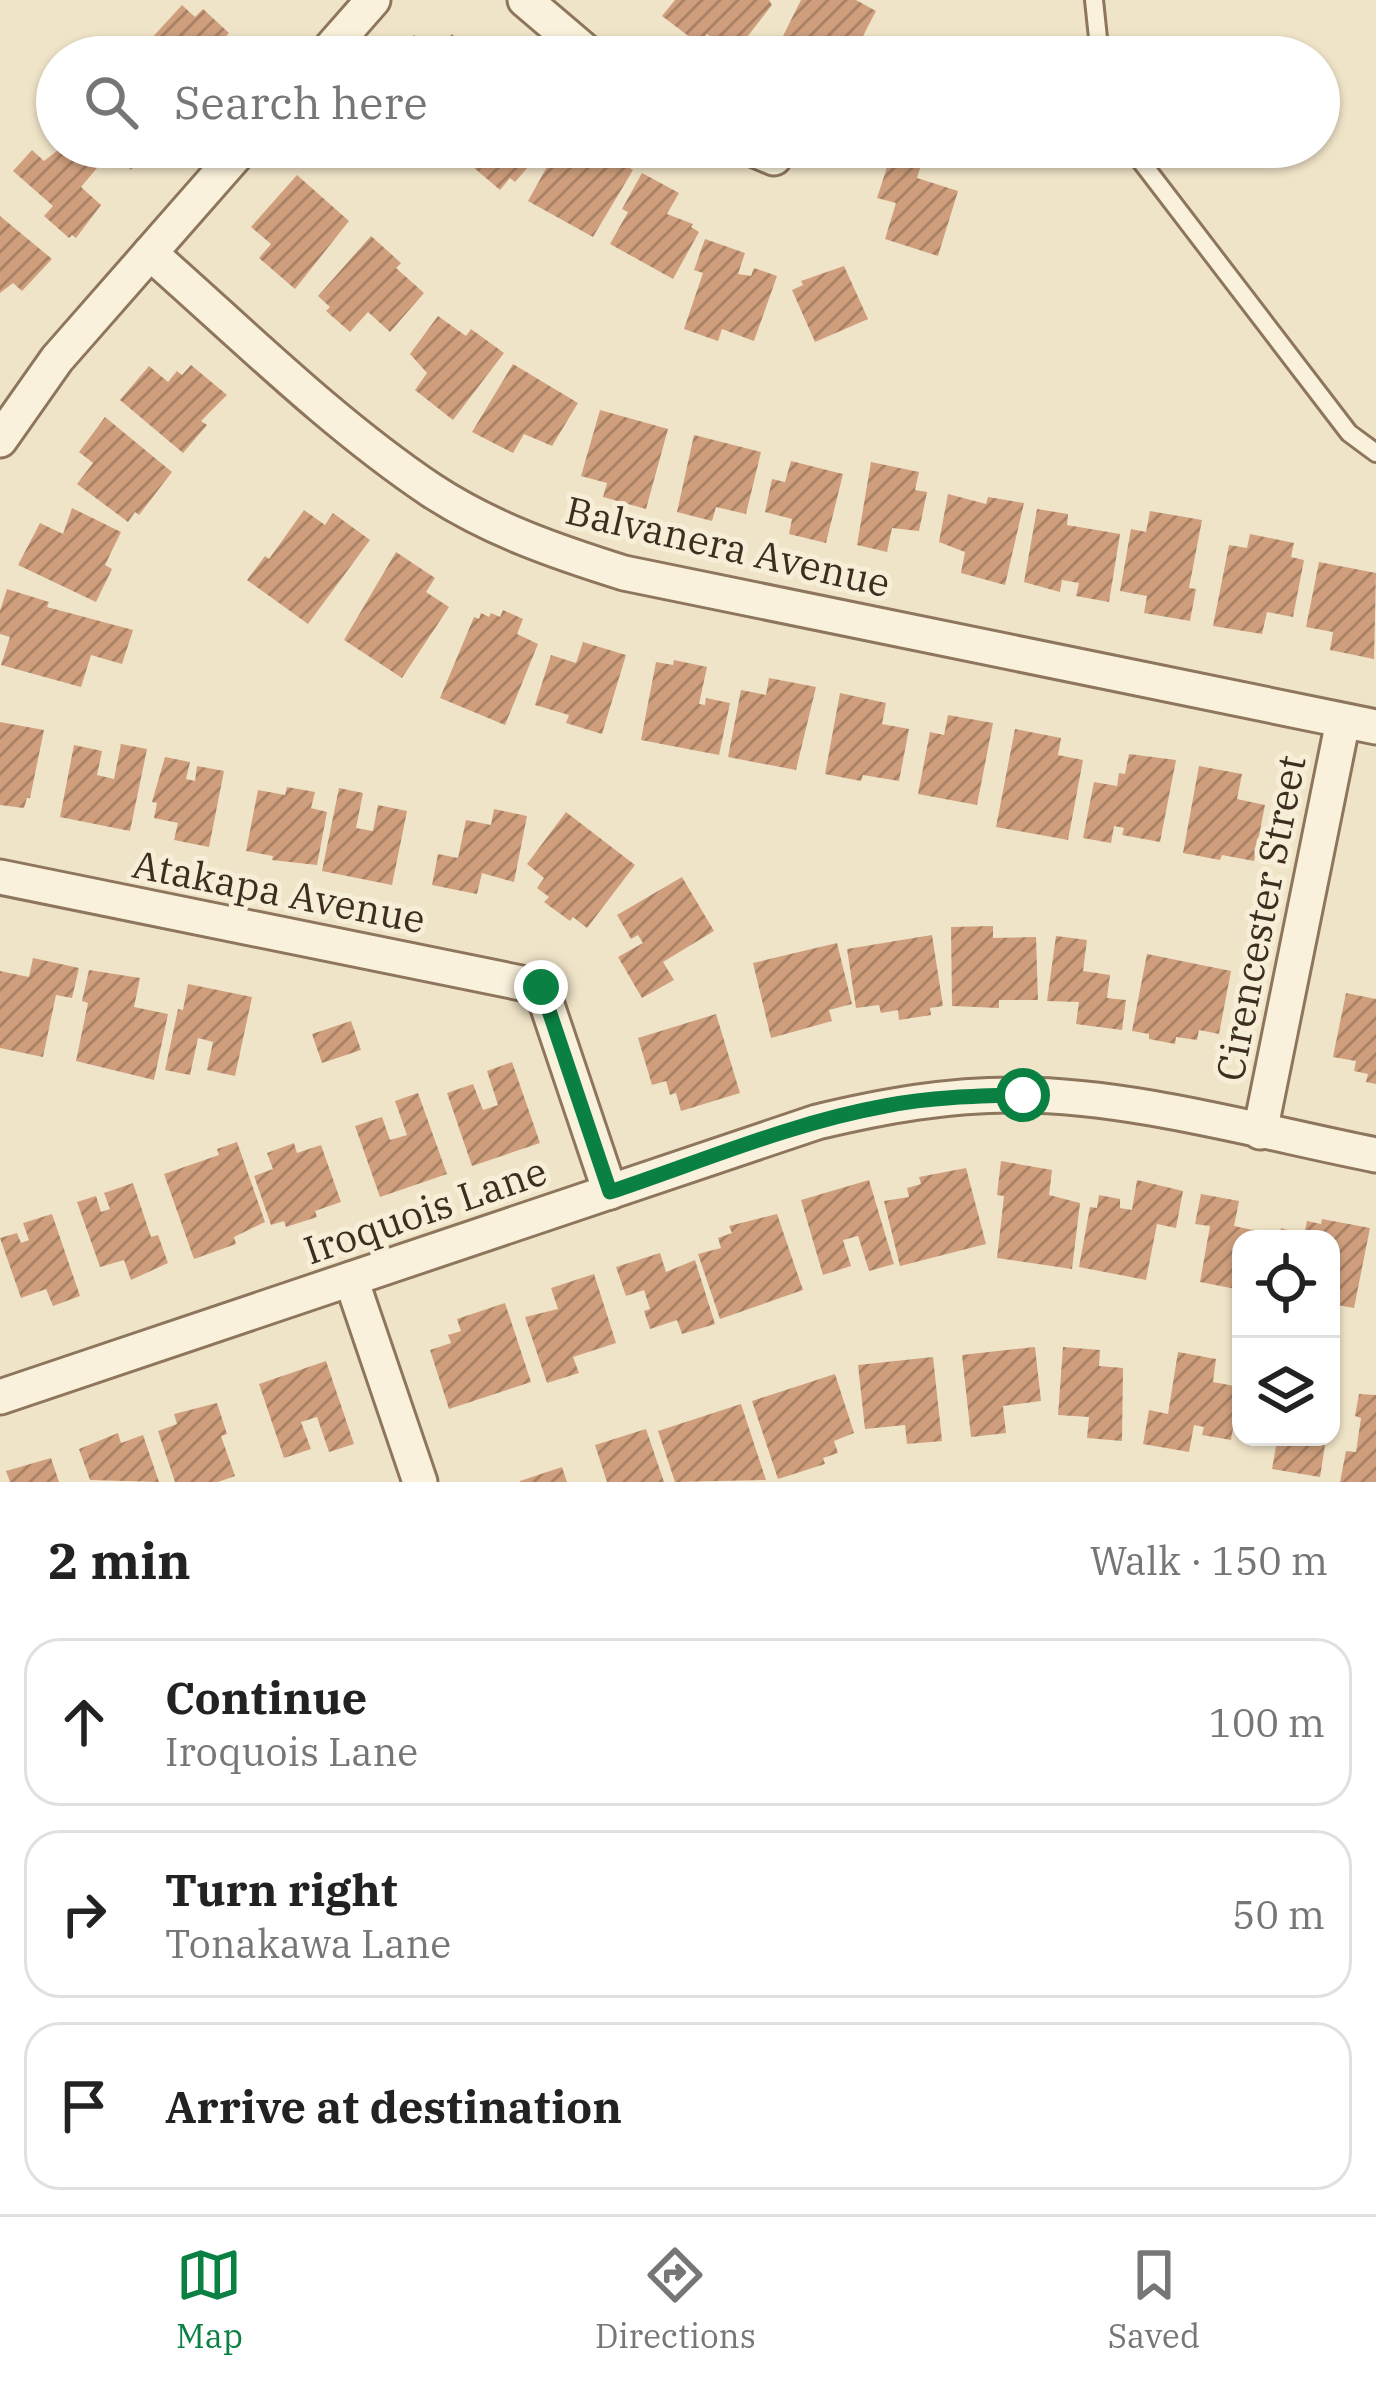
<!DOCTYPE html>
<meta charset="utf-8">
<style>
body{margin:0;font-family:"IBM Plex Serif",serif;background:#f2f2f2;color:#222}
.controls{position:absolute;right:36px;bottom:36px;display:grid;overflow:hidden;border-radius:24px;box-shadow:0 3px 9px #0004}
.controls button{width:108px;height:108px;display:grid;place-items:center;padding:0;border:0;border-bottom:3px solid #e0e0e0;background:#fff;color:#222;font:60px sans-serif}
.stop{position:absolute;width:36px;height:36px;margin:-27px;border:9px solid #0b8043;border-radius:50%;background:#fff}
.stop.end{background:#0b8043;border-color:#fff;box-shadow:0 3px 12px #0008}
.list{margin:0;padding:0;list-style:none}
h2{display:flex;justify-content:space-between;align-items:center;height:156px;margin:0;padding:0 48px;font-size:51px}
h2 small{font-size:39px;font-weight:400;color:#767676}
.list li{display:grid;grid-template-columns:78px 1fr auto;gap:36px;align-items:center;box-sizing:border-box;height:168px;margin:0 24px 24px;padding:0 24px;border:3px solid #e0e0e0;border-radius:36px}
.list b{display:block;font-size:45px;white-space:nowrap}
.list p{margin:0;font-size:39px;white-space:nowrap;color:#767676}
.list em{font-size:39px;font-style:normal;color:#767676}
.icon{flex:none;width:66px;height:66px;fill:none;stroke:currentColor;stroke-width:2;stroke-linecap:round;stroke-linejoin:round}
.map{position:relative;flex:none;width:1376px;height:1482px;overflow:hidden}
.search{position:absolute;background:#fff;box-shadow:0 3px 9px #0004;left:36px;right:36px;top:36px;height:132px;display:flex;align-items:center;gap:30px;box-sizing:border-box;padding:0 42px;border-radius:66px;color:#767676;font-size:45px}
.sheet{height:732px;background:#fff}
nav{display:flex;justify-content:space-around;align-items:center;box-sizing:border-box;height:168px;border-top:3px solid #e0e0e0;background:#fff;font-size:33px;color:#767676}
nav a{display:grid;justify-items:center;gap:6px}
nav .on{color:#0b8043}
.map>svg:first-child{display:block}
.building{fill:url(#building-hatch)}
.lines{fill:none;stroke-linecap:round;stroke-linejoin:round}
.service-casing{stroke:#8d765c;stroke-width:22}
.minor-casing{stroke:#8d765c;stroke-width:39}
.service{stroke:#faf1dc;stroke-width:16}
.minor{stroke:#faf1dc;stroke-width:33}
.route{stroke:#0b8043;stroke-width:15}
.labels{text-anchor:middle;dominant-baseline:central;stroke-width:10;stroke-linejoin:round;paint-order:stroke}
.street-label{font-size:39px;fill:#3d2e20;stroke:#f7eed8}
</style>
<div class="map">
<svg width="1376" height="1482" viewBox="0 0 1376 1482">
<defs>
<pattern id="building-hatch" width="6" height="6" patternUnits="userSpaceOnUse" patternTransform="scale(3)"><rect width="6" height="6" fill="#cf9f7d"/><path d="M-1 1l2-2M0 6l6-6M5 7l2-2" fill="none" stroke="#a98266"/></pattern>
</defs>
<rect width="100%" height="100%" fill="#f0e4c8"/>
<g class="building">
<path d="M675,0h94l3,5 -35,45 -10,-8 -4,5 -16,-13 -8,10 -37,-28z"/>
<path d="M801,0h55l20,11 -24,46h-22l-15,-11 -5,11h-21l-13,-7z"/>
<path d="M182,5l13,12 8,-8 26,24 -17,18 6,6h-51l-18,-16z"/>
<path d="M452,34l27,23h-84l19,-22 23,16z"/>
<path d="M928,42l7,15h-40z"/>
<path d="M62,147h11l24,21 -16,19 20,18 -25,33 -4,-3 -3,3 -25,-22 9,-10 -40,-35 19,-21 12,11z"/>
<path d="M105,147h47l-21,23z"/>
<path d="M477,147h64l3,2 -29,33 -5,-4 -10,12 -27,-23 11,-13z"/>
<path d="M558,147l21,7 -3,6 12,7 10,-17 35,20 -40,67 -65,-36z"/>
<path d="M891,155l30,10 -4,13 41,13 -20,65 -53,-17 11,-36 -19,-5z"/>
<path d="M642,173l37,20 -12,21 26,10 -2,3 8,5 -26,47 -63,-35 18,-32 -6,-3z"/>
<path d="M297,175l52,46 -54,68 -36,-31 12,-14 -20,-17z"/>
<path d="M0,216l52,43 -30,32 -9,-8 -13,10z"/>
<path d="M371,236l30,27 -5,5 28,25 -34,39 -22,-20 -18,20 -24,-21 4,-4 -12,-11z"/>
<path d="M705,239l40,14 -7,21 13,2 3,-8 23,8 -23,65 -32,-12 -4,12 -34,-12 19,-56 -9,-3z"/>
<path d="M844,266l24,53 -53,23 -23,-52 11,-5 -2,-4z"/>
<path d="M438,316l28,20 5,-7 33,24 -51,67 -38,-30 12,-17 -17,-19z"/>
<path d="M513,364l65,39 -26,43 -28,-12 -11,19 -41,-21z"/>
<path d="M191,365l36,30 -26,26 6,4 -24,28 -63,-53 29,-34 19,16 9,-11 5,4z"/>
<path d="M600,410l68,19 -22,80 -43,-12 4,-14 -26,-7z"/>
<path d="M105,417l67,55 -33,43 -4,-3 -7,10 -51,-38 16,-21 -14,-11z"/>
<path d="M694,435l67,17 -15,62 -30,-7 -4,14 -35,-9z"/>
<path d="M791,461l52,13 -17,69 -37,-9 3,-15 -27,-7 7,-33 13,3z"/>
<path d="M871,462l48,10 -4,18 12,2 -8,39 -27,-3 -5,24 -30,-7z"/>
<path d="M948,494l38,10 2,-7 36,6 -19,82 -44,-12 4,-21 -26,-10z"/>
<path d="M72,508l49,24 -16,33 7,4 -16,33 -78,-37 22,-42 23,11z"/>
<path d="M1037,509l31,5 -1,11 53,9 -11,68 -33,-6 3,-13 -17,-3 -2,12 -36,-10z"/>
<path d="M304,510l21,15 8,-12 37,27 -62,84 -61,-44 18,-24 4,3z"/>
<path d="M1150,511l52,9 -13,68 7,1 -6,32 -46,-8 3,-17 -27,-5 11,-62 15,3z"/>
<path d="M1250,534l44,9 -3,14 13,3 -11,57 -26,-5 -5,22 -49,-8 16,-81 18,3z"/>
<path d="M396,552l39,26 -9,14 23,15 -47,71 -58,-38z"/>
<path d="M1319,562l57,11 -2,86 -44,-9 3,-18 -27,-5z"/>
<path d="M7,589l42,13 -2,5 86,23 -11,34 -31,-9 -10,32 -80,-22 9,-28 -10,-3v-23z"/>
<path d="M503,610l20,9 -6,15 21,10 -33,81 -65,-27 34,-81 5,2 2,-6 8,4 2,-4 9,4z"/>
<path d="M583,642l43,13 -24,79 -36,-11 3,-8 -34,-10 16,-50 25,8z"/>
<path d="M674,660l33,7 -8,37 6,1 1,-7 24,5 -11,52 -78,-15 15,-78 17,3z"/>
<path d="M769,678l47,9 -20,83 -68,-13 13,-67 25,5z"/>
<path d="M840,693l46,10 -4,21 27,5 -10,52 -36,-6 -2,6 -36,-7z"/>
<path d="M948,715l45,8 -16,82 -59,-11 12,-62 14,3z"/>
<path d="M0,722l44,8 -14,68h-3l-3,10 -24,-3z"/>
<path d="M1015,729l46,9 -3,17 25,5 -15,80 -72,-13z"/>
<path d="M121,744l26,5 -17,82 -70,-14 14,-72 28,6 -5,24 17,4z"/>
<path d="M1129,754l47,6 -16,82 -38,-7 2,-7 -10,-2 -3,17 -28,-5 11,-56 23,4 2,-13 6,1z"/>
<path d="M165,757l25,5 -4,17 9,2 2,-15 27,5 -15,76 -35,-7 4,-17 -24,-5 3,-15 -5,-1z"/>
<path d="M1199,766l43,8 -5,25 28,6 -11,56 -32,-6 -2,5 -37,-7z"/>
<path d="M287,787l28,5 -4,16 16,4 -10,53 -45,-5 1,-4 -27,-5 12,-61 27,5z"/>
<path d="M339,788l24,5 -7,35 17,3 5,-26 29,6 -15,74 -70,-14z"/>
<path d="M494,809l33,7 -13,66 -32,-9 -5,21 -45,-9 6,-31 20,4 8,-38 25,5z"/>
<path d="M566,812l69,53 -48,63 -14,-11 -3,4 -26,-19 5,-5 -12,-9 7,-10 -17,-14z"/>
<path d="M682,877l32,54 -51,31 11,18 -32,18 -24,-41 25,-14 -5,-8 -7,4 -14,-24z"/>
<path d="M993,926v12l43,-1 2,63h-39v8l-47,-2 -1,-79z"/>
<path d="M932,935l11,71 -13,2 1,7 -32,5 -1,-10 -17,3 -2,-8 -23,3 -9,-59z"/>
<path d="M1056,936l31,4 -4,31 27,4 -3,23 19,2 -4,30 -46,-6 3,-22 -32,-1z"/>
<path d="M837,943l15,61 -23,6 3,11 -61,17 -18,-75z"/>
<path d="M1147,954l84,17 -12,63 -20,-4 -2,10 -21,-3 -1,7 -26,-5v-5l-17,-3z"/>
<path d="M33,958l46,10 -7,30 -16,-3 -13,62 -43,-9v-77l29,6z"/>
<path d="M89,970l51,8 -6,29 34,7 -14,66 -78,-19 12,-58 -6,-2z"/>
<path d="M188,984l64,13 -17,79 -28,-6 6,-28 -15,-4 -8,37 -25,-5 13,-61 5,1z"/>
<path d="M1346,993l30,6v85l-10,-2 2,-8 -14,-3 2,-10 -23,-4z"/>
<path d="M716,1014l24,79 -59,18 -5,-18 -6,2 -4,-14 -14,4 -14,-47z"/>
<path d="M351,1021l10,29 -39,13 -10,-29z"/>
<path d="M512,1062l28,81 -68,23 -25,-73 26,-9 10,26 15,-5 -11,-34z"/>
<path d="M418,1093l29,81 -67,23 -25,-71 27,-9 8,23 17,-5 -12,-34z"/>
<path d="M237,1142l28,80 -31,15 2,7 -42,15 -30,-85 55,-19 -2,-6z"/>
<path d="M294,1143l3,10 24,-8 20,57 -26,9 2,6 -31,10 -2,-6 -13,4 -17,-49 19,-7 -6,-16z"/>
<path d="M1001,1161l51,9 -3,25 31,8 -8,66 -75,-11 7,-62 -7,-1z"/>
<path d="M966,1168l20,76 -86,22 -16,-65 25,-4 -2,-9 14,-4 -2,-7z"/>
<path d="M869,1180l25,84 -25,7 -11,-35 -15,4 8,26 -28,9 -22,-75z"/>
<path d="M1137,1180l46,11 -7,37 -19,-4 -11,56 -67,-13 11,-60 7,1 2,-13 21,4v9l12,2z"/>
<path d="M133,1183l18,54 7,-2 10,28 -37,17 -7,-20 -24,7 -23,-65 19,-6 5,16 9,-3 -6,-16z"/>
<path d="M1201,1194l38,7 -5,25 38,8 -1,5h-30v51l-41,-8 10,-56 -15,-2z"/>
<path d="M52,1214l28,82 -27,10 -7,-17 -25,9 -21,-60 17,-5 4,10 8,-3 -6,-17z"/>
<path d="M777,1214l26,76 -83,29 -22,-65 23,-6 -3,-10 14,-5 -3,-7z"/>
<path d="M1322,1219l48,9 -16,80 -23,-4v-65h-52l2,-11 23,7 3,-14 14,3z"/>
<path d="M660,1253l6,19 29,-12 20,64 -33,10 -5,-14 -27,9 -6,-18 6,-2 -6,-19 -18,6 -10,-29z"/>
<path d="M594,1274l22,69 -43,14 6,16 -32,10 -22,-66 33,-8 -7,-21z"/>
<path d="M505,1303l26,79 -82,27 -19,-59 21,-7 -3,-8 13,-4 -4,-12z"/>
<path d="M1035,1347l6,54 -38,5 3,27 -35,4 -9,-82z"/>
<path d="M1063,1347l37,3 -1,16 24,2 -1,73 -35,-3 2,-21 -31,-2z"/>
<path d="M1178,1352l38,7 -3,23 27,5 -9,53 -29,-5 2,-8 -10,-2 -5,27 -46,-8 6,-34 19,4z"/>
<path d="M933,1357l9,84 -35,3 -2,-19 -40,4 -7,-64z"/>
<path d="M326,1361l28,83 -25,8 -12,-35 -16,5 10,27 -27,9 -25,-74z"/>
<path d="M835,1374l19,59 -20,8 4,12 -15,5 2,6 -47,15 -26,-78z"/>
<path d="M1359,1394l17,1v87h-36l6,-31 10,1 5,-34 -6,-2z"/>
<path d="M217,1403l10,31 -6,2 14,40 -17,6h-43l-17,-51 19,-7 -3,-10z"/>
<path d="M741,1404l25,76 -91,2 -17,-51z"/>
<path d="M646,1429l18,53h-57l-12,-37z"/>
<path d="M118,1433l3,10 22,-8 16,47 -69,-2 -11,-31z"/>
<path d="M1239,1437h69v5l17,3 -5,32 -48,-8 5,-28 -9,-1 -1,4z"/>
<path d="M51,1458l8,24h-49l-4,-11z"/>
<path d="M562,1467l5,15h-47v-1z"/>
</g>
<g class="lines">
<g class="service-casing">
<g id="service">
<path d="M1094,0l6,57"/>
<path d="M1130,147l219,286 27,20"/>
</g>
</g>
<g class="minor-casing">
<g id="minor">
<path d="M525,0l67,57"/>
<path d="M323,57l50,-57"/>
<path d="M748,147l26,11"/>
<path d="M150,253c91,80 180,169 281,237 59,39 126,62 193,83l752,154"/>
<path d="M0,440l57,-81 186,-212"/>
<path d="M0,877l541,110 69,205"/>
<path d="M1260,1132l83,-411"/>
<path d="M351,1279l69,203"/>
<path d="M0,1397l817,-275c67,-16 133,-28 202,-27 112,0 246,38 357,60"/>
</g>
</g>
<use href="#service" class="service"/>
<use href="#minor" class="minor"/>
</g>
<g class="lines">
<path class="route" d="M541,987l69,205c90,-30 181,-69 275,-86 45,-9 92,-10 138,-11"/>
</g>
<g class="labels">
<g class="street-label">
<text transform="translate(728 546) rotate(13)">Balvanera Avenue</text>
<text transform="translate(279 891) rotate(11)">Atakapa Avenue</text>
<text transform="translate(1260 918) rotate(-79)">Cirencester Street</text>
<text transform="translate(425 1210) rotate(-19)">Iroquois Lane</text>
</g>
</g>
</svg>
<div class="controls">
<button><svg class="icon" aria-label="locate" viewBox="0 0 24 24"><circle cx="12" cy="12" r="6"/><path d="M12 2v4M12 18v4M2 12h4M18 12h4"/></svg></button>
<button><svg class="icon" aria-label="layers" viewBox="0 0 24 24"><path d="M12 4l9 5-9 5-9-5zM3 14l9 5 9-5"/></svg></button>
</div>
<div class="stop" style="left:1023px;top:1095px"></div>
<div class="stop end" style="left:541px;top:987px"></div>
<div class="search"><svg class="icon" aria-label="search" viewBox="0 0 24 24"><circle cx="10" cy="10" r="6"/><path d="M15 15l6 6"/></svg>Search here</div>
</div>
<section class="sheet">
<h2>2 min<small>Walk · 150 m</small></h2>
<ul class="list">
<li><svg class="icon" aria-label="ahead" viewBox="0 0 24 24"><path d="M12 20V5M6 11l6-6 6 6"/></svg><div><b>Continue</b><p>Iroquois Lane</p></div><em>100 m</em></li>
<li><svg class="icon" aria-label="right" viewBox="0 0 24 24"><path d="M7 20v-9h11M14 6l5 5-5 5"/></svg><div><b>Turn right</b><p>Tonakawa Lane</p></div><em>50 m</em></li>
<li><svg class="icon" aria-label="arrive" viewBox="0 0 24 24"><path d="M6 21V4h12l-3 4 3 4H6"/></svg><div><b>Arrive at destination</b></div></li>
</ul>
</section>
<nav>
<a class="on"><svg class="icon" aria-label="map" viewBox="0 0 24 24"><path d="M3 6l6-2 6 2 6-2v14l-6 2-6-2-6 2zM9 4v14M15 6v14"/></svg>Map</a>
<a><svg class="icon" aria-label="directions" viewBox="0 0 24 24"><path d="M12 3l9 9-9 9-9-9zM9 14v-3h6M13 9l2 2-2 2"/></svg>Directions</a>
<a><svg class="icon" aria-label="saved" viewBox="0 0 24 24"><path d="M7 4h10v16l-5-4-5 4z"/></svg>Saved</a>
</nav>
